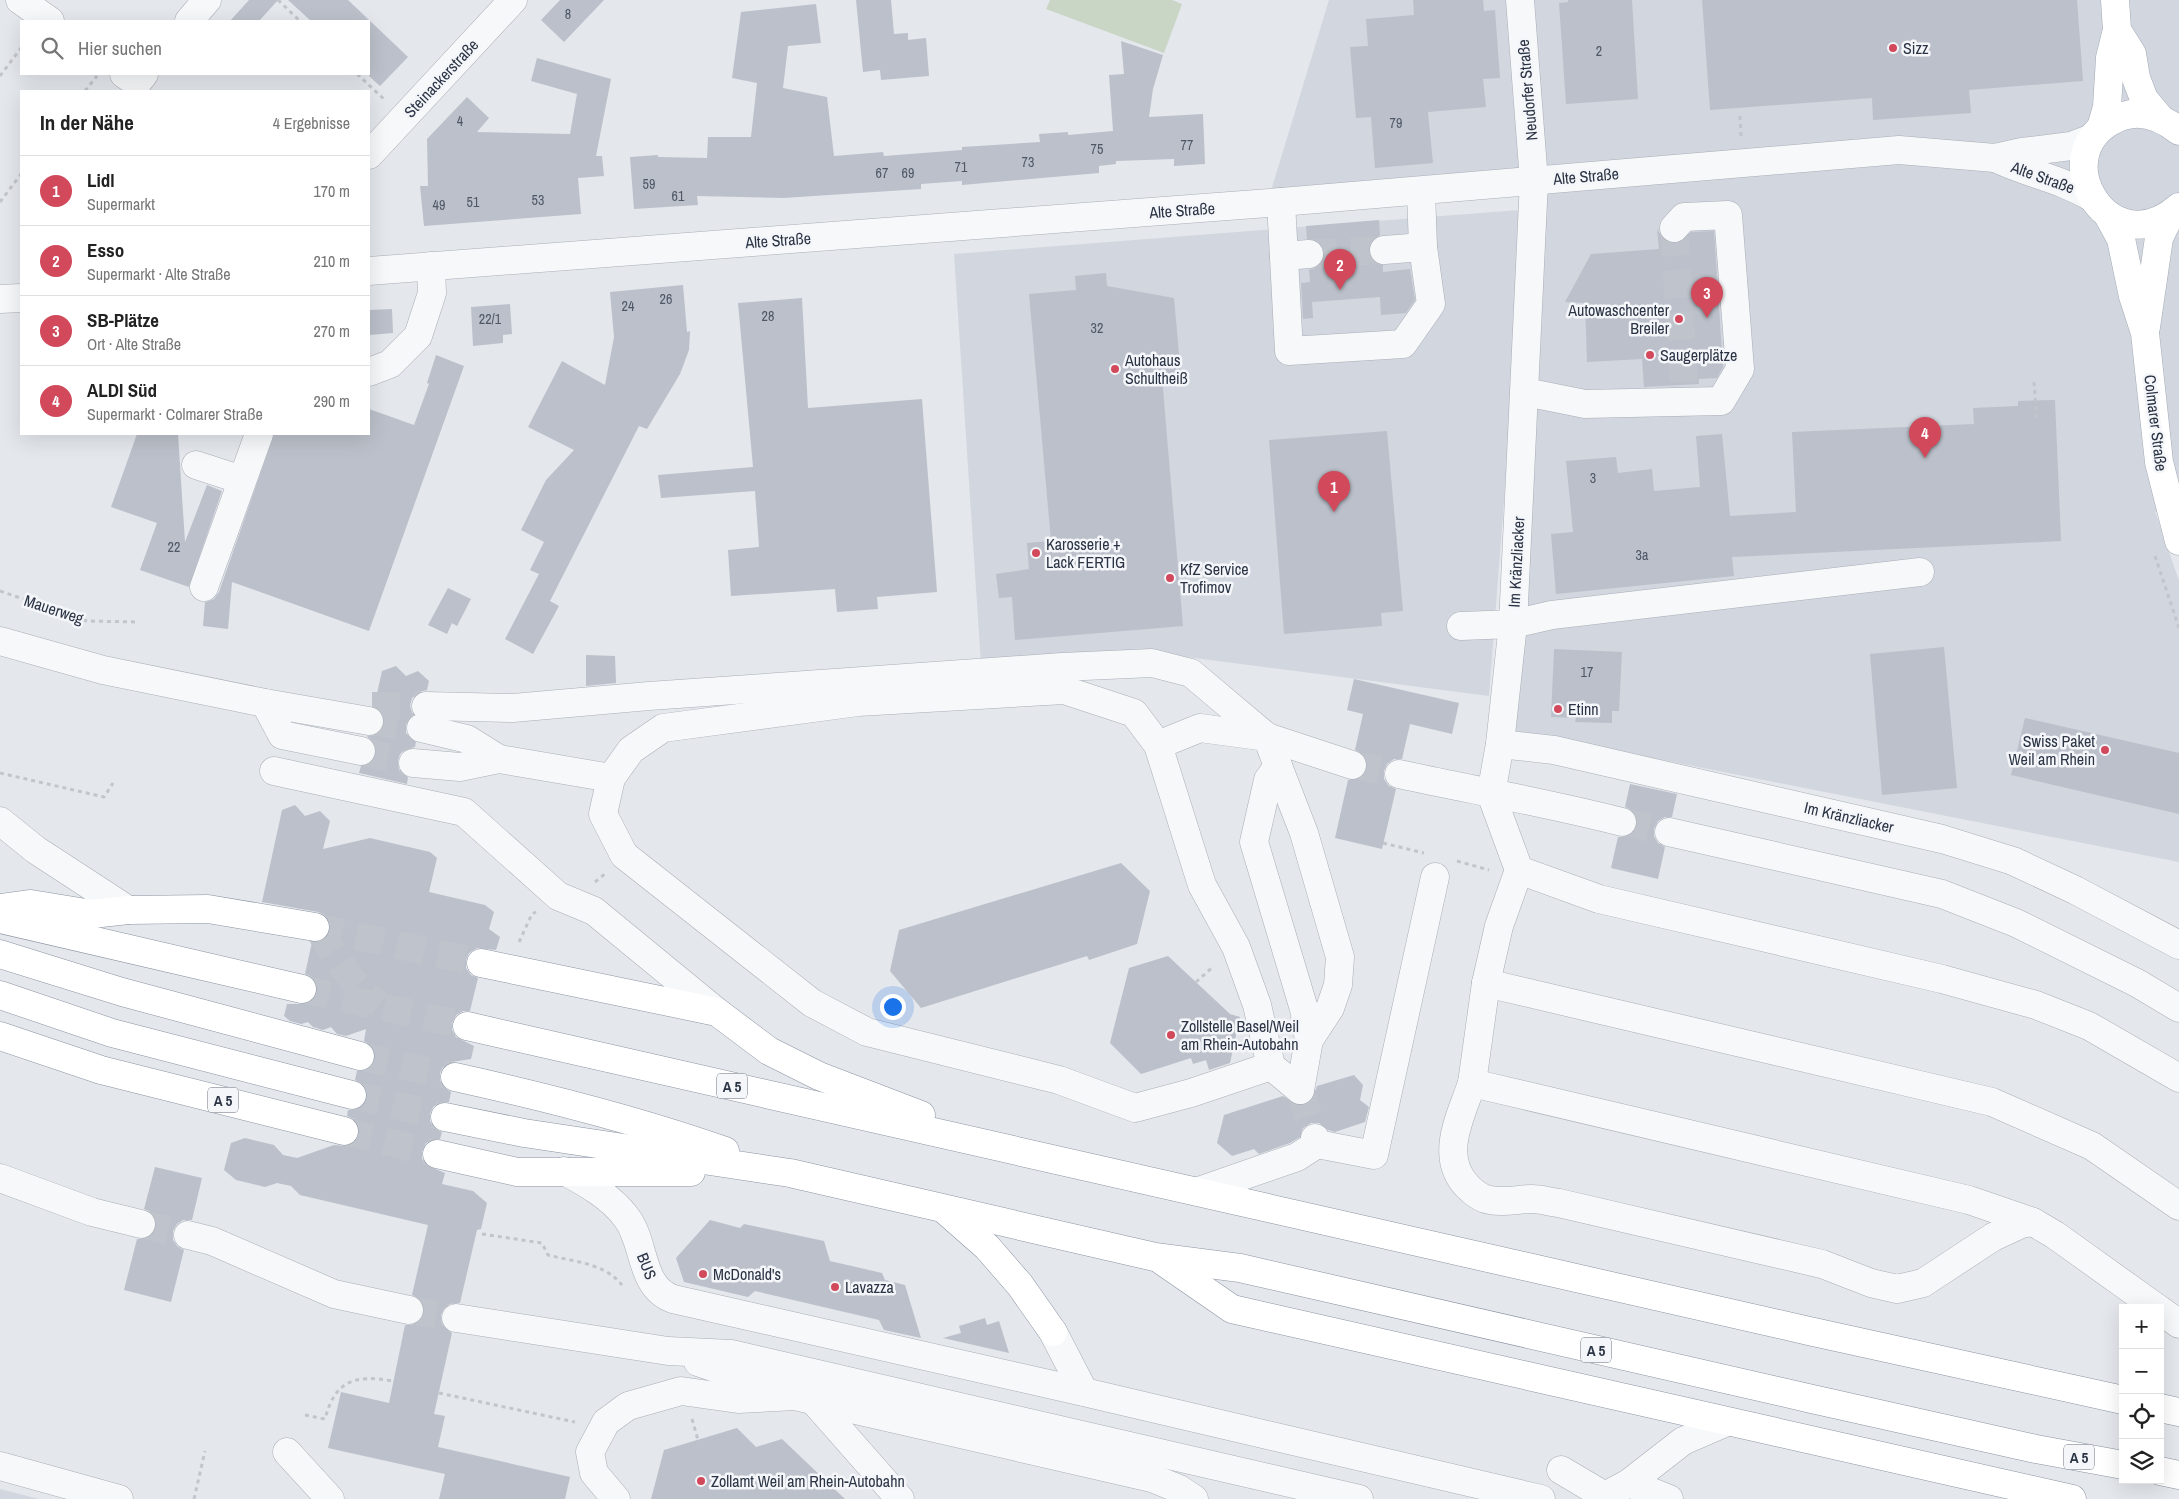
<!DOCTYPE html>
<html lang="de">
<meta charset="utf-8">
<style>
body{margin:0;font-family:"Archivo Narrow",sans-serif;background:#f6f6f6;color:#222}
.controls{position:absolute;right:15px;bottom:15px;display:grid;overflow:hidden;border-radius:0px;box-shadow:0 5px 20px #0002}
.controls button{width:45px;height:45px;display:grid;place-items:center;padding:0;border:0;border-bottom:1px solid #e0e0e0;background:#fff;color:#222;font:25px sans-serif}
.you{position:absolute;left:892px;top:1006px;width:18px;height:18px;margin:-12px;border:4px solid #fff;border-radius:50%;background:#1a73e8;box-shadow:0 0 0 8px #1a73e833}
.badge{display:grid;place-items:center;width:32px;height:32px;border-radius:50%;background:#d1495b;color:#fff;font-size:16px;font-weight:700}
.pin{position:absolute;translate:-50% -41px;filter:drop-shadow(0 1px 2px #0008)}
.pin::after{content:'';position:absolute;top:26px;width:18px;height:15px;background:inherit;clip-path:polygon(0 0,100% 0,50% 100%)}
.list{margin:0;padding:0;list-style:none}
h2{display:flex;justify-content:space-between;align-items:center;height:65px;margin:0;padding:0 20px;font-size:21px}
h2 small{font-size:16px;font-weight:400;color:#767676}
.list li{display:grid;grid-template-columns:32px 1fr auto;gap:15px;align-items:center;box-sizing:border-box;height:70px;padding:0 20px;border-top:1px solid #e0e0e0}
.list b{display:block;font-size:19px;white-space:nowrap}
.list p{margin:0;font-size:16px;white-space:nowrap;color:#767676}
.list em{font-size:16px;font-style:normal;color:#767676}
.icon{flex:none;width:28px;height:28px;fill:none;stroke:currentColor;stroke-width:2;stroke-linecap:round;stroke-linejoin:round}
.map{position:relative;flex:none;width:2179px;height:1499px;overflow:hidden}
.search{position:absolute;background:#fff;box-shadow:0 5px 20px #0002;left:20px;top:20px;width:350px;height:55px;display:flex;align-items:center;gap:12px;box-sizing:border-box;padding:0 18px;border-radius:0px;color:#767676;font-size:19px}
.panel{position:absolute;background:#fff;box-shadow:0 5px 20px #0002;left:20px;top:90px;width:350px;height:345px;border-radius:0px}
.map>svg:first-child{display:block}
.built{fill:#d2d6de}
.green{fill:#c9d6c5}
.building{fill:#bbc0ca}
.lines{fill:none;stroke-linecap:round;stroke-linejoin:round}
.minor-tunnel{stroke:#bfc3cb;stroke-width:28;stroke-dasharray:28 14;stroke-linecap:butt}
.highway-tunnel{stroke:#bfc3cb;stroke-width:28;stroke-dasharray:28 14;stroke-linecap:butt}
.minor-casing{stroke:#a9aeb7;stroke-width:29}
.major-casing{stroke:#a3abb8;stroke-width:29}
.highway-casing{stroke:#8b94a3;stroke-width:29}
.path{stroke:#c2c5cb;stroke-width:3;stroke-dasharray:4 4;stroke-linecap:butt}
.minor{stroke:#f7f8fa;stroke-width:28}
.major{stroke:#fff;stroke-width:28}
.highway{stroke:#fff;stroke-width:28}
.poi-dot{fill:#d1495b;stroke:#f4f6f9;stroke-width:2}
.labels{text-anchor:middle;dominant-baseline:central;stroke-width:5;stroke-linejoin:round;paint-order:stroke}
.number-label{font-size:14px;fill:#4f5766}
.shield{fill:#f4f6f9;stroke:#676e7b;stroke-width:1}
.shield-label{font-size:15px;font-weight:bold;fill:#2b3445}
.poi-label{font-size:16px;fill:#2b3445;stroke:#f4f6f9;text-anchor:start}
.street-label{font-size:16px;fill:#2b3445;stroke:#f4f6f9}
</style>
<div class="map">
<svg width="2179" height="1499" viewBox="0 0 2179 1499">
<rect width="100%" height="100%" fill="#e4e7ec"/>
<g class="built">
<path d="M1329,0h850v528l-24,-17 24,70v281l-663,-131 16,-297 -23,1 -20,261 -333,-43 -175,11 -27,-410 590,-46 2,-39 -276,25z"/>
<path d="M0,1489l39,10h-39z"/>
</g>
<path class="green" d="M1050,0h122l10,4 -18,49 -118,-44z"/>
<g class="building">
<path d="M249,0h29l-19,21h-29z"/>
<path d="M288,0h60l60,57 -28,29 -11,-10v-55h-58z"/>
<path d="M560,0h44l-40,42 -23,-22z"/>
<path d="M856,0h35l3,34 14,-1v7l18,-2 3,38 -48,4 -1,-10 -17,2z"/>
<path d="M1413,0h70l1,11 11,-1 5,68 -17,1 3,28 -58,5 5,51 -58,5 -4,-51 -15,1 -6,-71 18,-1 -2,-27 48,-4z"/>
<path d="M1568,0h64l6,99 -72,5 -7,-101 9,-1z"/>
<path d="M1702,0h375l6,81 -114,9 2,23 -98,7 -1,-22 -162,12z"/>
<path d="M816,4l5,39 -33,3 -5,42 44,9 7,59 49,-4 1,4 78,-6v-3l78,-5 -1,-8 29,-2v3l45,-4 -4,-56 15,-1 -3,-33 42,14 -10,34 -4,28 54,-3 2,50 -31,2v-7l-58,2v3l-17,2v7l-137,12v-4l-41,3v5l-138,9 -86,-2 1,9 -64,4 -4,-52 28,-2v2l49,1 1,-21h43l6,-54 -25,-5 9,-66z"/>
<path d="M537,58l74,21 -15,77h6l2,20 -26,2 3,36 -157,12 -4,-40h8l-1,-47 40,-42 22,21 -12,14 93,2 7,-40 -46,-13z"/>
<path d="M1379,220l1,15 -10,8 -1,9 2,7 12,6v7l27,-3 5,31 -9,13 -25,2 -1,-18 -68,5 1,16 -10,1 -2,-36 9,-1 -1,-12 9,-3 5,-6 2,-8 -3,-7 -6,-6 -9,-1 -1,-13z"/>
<path d="M1657,229l6,10 8,4h8l12,-11 23,-1 9,136 -6,11 -18,1v5l-55,3 -2,-28 -55,3 -2,-59 -20,-1 26,-48 68,-5z"/>
<path d="M1106,273l1,13 67,12 7,78 -19,1 21,249 -168,14 -3,-43 -13,1 -3,-24 33,-5 -2,-26 24,-2 -22,-247 47,-4 -1,-14z"/>
<path d="M683,285l4,47 3,-1 -1,19 -9,24 -33,55 -8,-3 -89,175 9,5 -26,48 -28,-15 34,-65 -9,-4 14,-28 -23,-12 25,-50 28,-30 -46,-23 34,-66 43,24 9,-48 -4,-45z"/>
<path d="M802,298l6,110 114,-9 15,193 -60,5 1,12 -41,3 -2,-23 -104,7 -3,-46 31,-3 -4,-56 -94,7 -3,-23 95,-8 -15,-164z"/>
<path d="M510,304l2,30 -9,1v8l-30,3 -2,-39z"/>
<path d="M392,309l1,24 -24,2v-25z"/>
<path d="M436,355l28,11 -95,265 -137,-49 -4,47 -25,-3 2,-24 9,-3 5,-7 55,-158h95v-25l45,16 15,-41 -2,-1z"/>
<path d="M2055,400l6,141 -329,16 2,19 -178,18 -5,-60 22,-2 -7,-71 50,-4 2,16 34,-4 2,22 46,-4 -4,-51 26,-2 8,82 66,-4 -4,-80 182,-8 -1,-16 45,-2v-5z"/>
<path d="M1387,431l16,180 -22,2 1,13 -98,8 -15,-194z"/>
<path d="M137,434h41l7,108 22,-57 15,6 -33,96 -49,-17 17,-47 -46,-16z"/>
<path d="M448,588l23,11 -14,27 -5,-3 -5,11 -19,-9z"/>
<path d="M1944,647l13,141 -75,7 -12,-141z"/>
<path d="M1554,649l68,3 -3,59h-7v12l-37,-1 1,-4 -25,-1z"/>
<path d="M586,655l29,1 1,27 -30,3z"/>
<path d="M396,666l10,10 12,-5 11,10 -2,9 -8,2 -7,6 -2,8 3,9 -7,10v8l10,9 -1,5 -9,2 -6,5 -2,7 1,9 9,7 -1,7 -48,-11 2,-7 11,-4 4,-7v-9l-9,-10 8,-1 6,-4 3,-7 -1,-9 -9,-8 8,-36z"/>
<path d="M1354,679l105,24 -7,31 -42,-10 -8,35h-8l-7,5 -3,7v8l5,7 7,3 -14,60 -47,-11 13,-58 14,-3 5,-8v-7l-3,-7 -9,-5 8,-36 -16,-4z"/>
<path d="M2025,718l154,35v61l-168,-39z"/>
<path d="M1630,784l47,10 -5,23h-7l-7,4 -4,8v7l4,7 7,4 -7,32 -47,-11 7,-31h8l7,-4 4,-8v-7l-4,-7 -8,-4z"/>
<path d="M295,805l10,11 15,-5 10,10 -7,28 47,-11 60,14 7,6 -8,34 56,13 9,7 -5,17 11,8 -4,13 -19,-2 -8,5 -3,7v8l5,7 7,3 -8,33h-7l-7,4 -4,8v7l4,7 18,9 -3,13 -20,3 -8,5 -3,6v8l4,7 7,4 -2,10h-9l-7,5 -3,7v7l4,7 8,4 -2,7h-7l-7,4 -4,8v8l4,6 19,8 -3,11 31,7 14,12 -6,26 -4,1 -17,73 -10,1 -6,5 -3,6 1,9 10,9 -18,81 11,2 -7,31 132,30 -5,22h-126l6,-25 -117,-26 13,-56 48,11 16,-78h8l7,-4 4,-8v-7l-4,-7 -8,-4 16,-70 -128,-30 -9,-9 -14,-3 -12,4 -29,-7 -12,-10 7,-27 14,-5 29,7 9,10 14,3 37,-13 14,1 7,-4 4,-7v-8l-5,-8 -7,-3 1,-6h8l7,-4 4,-8v-7l-4,-7 -8,-4 2,-9h7l7,-4 4,-7v-8l-4,-7 -7,-4 2,-12 -20,7 -9,-2 -6,-7 -8,3 -10,-3 -5,-5 -7,2 -11,-3 -6,-5 3,-12h20l6,-4 4,-7v-9l-5,-7 -7,-3 7,-32h8l7,-5 3,-8v-7l-5,-7 -7,-3 -56,-10 20,-92z"/>
<path d="M1121,863l29,28 -13,53 -48,16 -2,-4 -166,52 -31,-37 9,-41z"/>
<path d="M1168,956l62,58 10,3 -10,46 -21,7 -3,-10 -13,4 -2,-6 -50,16 -31,-31 19,-75z"/>
<path d="M1354,1075l9,10 -3,15 9,7 -4,15 -30,10 -7,-2 -9,-7h-8l-8,5 -3,9 -10,6 -31,11 -5,-5 -22,7 -15,-13 7,-28 59,-19 14,9h8l7,-5 5,-14z"/>
<path d="M155,1167l47,11 -10,42h-9l-6,4 -4,7v9l5,7 6,3 -13,52 -47,-12 13,-51h9l7,-5 3,-6v-9l-5,-7 -7,-3z"/>
<path d="M710,1220l30,8 4,-4 80,17 6,20 52,12 3,7 20,5 16,53 -37,-8 -5,-10 -124,-29 -7,6 -64,-15 -8,-24z"/>
<path d="M985,1318l2,7 12,-4 10,32 -66,-15 18,-5 -2,-7z"/>
<path d="M737,1428l19,19 26,-8 63,60h-194l13,-49z"/>
</g>
<g class="lines">
<g class="minor-tunnel">
<path d="M1674,228l10,157"/>
<path d="M1309,254l75,-4"/>
<path d="M372,706h54"/>
<path d="M369,721l52,7"/>
<path d="M361,751l52,12"/>
<path d="M1352,765l47,9"/>
<path d="M1622,822l47,10"/>
<path d="M1300,1090l15,48"/>
<path d="M141,1224l47,11"/>
<path d="M409,1310l47,8"/>
</g>
<g class="highway-tunnel">
<path d="M315,927l166,36"/>
<path d="M318,928c19,31 31,54 61,77"/>
<path d="M302,989l165,37"/>
<path d="M360,1056l95,21"/>
<path d="M352,1095l93,22"/>
<path d="M344,1131l93,23"/>
</g>
<g class="minor-casing">
<g id="minor">
<path d="M20,0l30,21"/>
<path d="M1520,0l14,181 -21,443 39,-9 368,-43"/>
<path d="M189,21l18,-21"/>
<path d="M124,74l13,9 7,-9"/>
<path d="M369,155l144,-155"/>
<path d="M1995,158c33,16 64,20 96,39"/>
<path d="M1281,202l8,149 114,-7 28,-40 -8,-57 -2,-56"/>
<path d="M1384,250l39,-3"/>
<path d="M1284,256l25,-2"/>
<path d="M369,271l912,-69 618,-52 96,8 27,-6 49,-6 21,-8"/>
<path d="M0,299l21,-1"/>
<path d="M369,372l21,-8 28,-28 14,-43 -1,-27"/>
<path d="M1525,392l60,12 136,-3 19,-32 -12,-154 -44,2 -10,11"/>
<path d="M196,465l46,15"/>
<path d="M204,587l55,-153"/>
<path d="M1461,626l52,-2 -13,120 -9,50 28,76 -20,56 -13,57 -14,100 497,117 64,22 22,13 102,73"/>
<path d="M0,641l103,29 162,33 104,18"/>
<path d="M265,703l17,32 79,16"/>
<path d="M426,706l87,2 136,-12 413,-29 90,-4 39,10 76,64 85,28"/>
<path d="M421,728l46,11 32,20 112,19 20,-28 32,-22 195,-26 206,-12 70,23 24,32 44,140 34,62 21,58 14,61 29,24"/>
<path d="M1500,744l54,6 388,89 71,22 62,29 104,55"/>
<path d="M1158,745l42,-17 67,9 11,29 -10,14 -14,62 50,167 5,31 -9,50"/>
<path d="M413,763l47,4 39,-8"/>
<path d="M1278,766l26,67 36,124 -2,28 -8,23 -21,32"/>
<path d="M274,771l190,41 94,84 36,15 123,101"/>
<path d="M1399,774c74,16 149,29 223,48"/>
<path d="M611,778l-8,36 21,41 188,148 55,29 192,48 76,28 56,-15 80,-27"/>
<path d="M0,821l36,29 92,60"/>
<path d="M1669,832l273,62 74,29 121,60 42,25"/>
<path d="M1519,870l80,29 343,80 94,26 53,21 90,52"/>
<path d="M1486,983l506,119 100,44 87,60"/>
<path d="M1472,1083c-11,33 -34,74 -4,104 6,6 14,12 22,13 15,3 28,-1 42,-1 9,0 18,3 27,4l263,61 49,19 26,6 26,-6 70,-46 28,-13 12,-2"/>
<path d="M1315,1138l2,6 57,11 61,-278"/>
<path d="M564,1171c23,12 47,26 62,46 20,25 13,70 47,82l411,93 457,107"/>
<path d="M0,1178l92,34 49,12"/>
<path d="M1199,1191l98,-34 20,-13"/>
<path d="M188,1235l24,6 122,53 75,16"/>
<path d="M2160,1310l19,14"/>
<path d="M456,1318l212,33 63,3 628,145"/>
<path d="M1053,1332l31,60"/>
<path d="M698,1362l84,29"/>
<path d="M813,1400l87,99"/>
<path d="M287,1452l43,47"/>
<path d="M0,1466l119,33"/>
<path d="M1561,1470l44,26"/>
<path d="M1629,1483l40,16"/>
<path d="M616,1499l-22,-26 -4,-21 16,-30 22,-16 53,-15 57,8 57,-3 357,82 27,11 15,10"/>
<path d="M1599,1499l30,-16 54,-42 44,-19"/>
</g>
</g>
<g class="major-casing">
<g id="major">
<path d="M2117,30l15,24 4,24 8,21 15,18"/>
<path d="M2101,128l6,-21 3,-49 7,-28 -2,-30"/>
<path d="M2179,131c-16,-13 -35,-22 -56,-15 -85,30 -16,154 56,91"/>
<path d="M2108,215l13,24 12,57 12,37 14,129 20,79"/>
<path d="M2146,327l13,-89 11,-23"/>
</g>
</g>
<g class="highway-casing">
<g id="highway">
<path d="M0,908l31,-4 61,10 36,-4 80,-1 107,18"/>
<path d="M0,919l302,70"/>
<path d="M0,954l122,38 238,64"/>
<path d="M481,963l236,49 52,39 50,25 102,39"/>
<path d="M0,995l112,38 240,62"/>
<path d="M467,1026l1342,305 314,69"/>
<path d="M0,1036l101,34 243,61"/>
<path d="M455,1077c91,20 182,43 270,74"/>
<path d="M445,1117l79,16 266,40 365,84 85,11 572,131 224,50 87,16"/>
<path d="M437,1154l80,18h174"/>
<path d="M946,1211l41,36 33,38 33,47"/>
<path d="M1161,1260l71,49 840,190"/>
<path d="M2160,1408l19,4"/>
<path d="M2160,1471l19,4"/>
</g>
</g>
<g class="path">
<path d="M278,0l22,21"/>
<path d="M357,74l28,26"/>
<path d="M0,76l21,-28"/>
<path d="M85,91l12,-15"/>
<path d="M1740,116l1,21"/>
<path d="M0,202l21,-28"/>
<path d="M2034,382l3,39"/>
<path d="M2155,556l24,72"/>
<path d="M0,591l87,30 52,1"/>
<path d="M0,773l104,24 9,-14"/>
<path d="M1383,843l41,10"/>
<path d="M1457,861l32,9"/>
<path d="M595,882l11,-9"/>
<path d="M519,942l13,-28 4,-2"/>
<path d="M1196,982l18,-16"/>
<path d="M482,1234l60,9 6,12c27,7 56,8 74,30"/>
<path d="M439,1393l136,29"/>
<path d="M305,1415l20,4c10,-38 29,-45 67,-38"/>
<path d="M692,1419l6,21"/>
<path d="M194,1499l11,-48"/>
</g>
<use href="#minor" class="minor"/>
<use href="#major" class="major"/>
<use href="#highway" class="highway"/>
</g>
<g class="poi-dot">
<circle cx="1893" cy="48" r="5"/>
<circle cx="1679" cy="319" r="5"/>
<circle cx="1650" cy="355" r="5"/>
<circle cx="1115" cy="369" r="5"/>
<circle cx="1036" cy="553" r="5"/>
<circle cx="1170" cy="578" r="5"/>
<circle cx="1558" cy="709" r="5"/>
<circle cx="2105" cy="750" r="5"/>
<circle cx="1171" cy="1035" r="5"/>
<circle cx="703" cy="1274" r="5"/>
<circle cx="835" cy="1287" r="5"/>
<circle cx="701" cy="1481" r="5"/>
</g>
<g class="labels">
<g class="number-label">
<text x="568" y="14">8</text>
<text x="1599" y="51">2</text>
<text x="460" y="121">4</text>
<text x="1396" y="123">79</text>
<text x="1187" y="145">77</text>
<text x="1097" y="149">75</text>
<text x="1028" y="162">73</text>
<text x="961" y="167">71</text>
<text x="882" y="173">67</text>
<text x="908" y="173">69</text>
<text x="649" y="184">59</text>
<text x="678" y="196">61</text>
<text x="538" y="200">53</text>
<text x="473" y="202">51</text>
<text x="439" y="205">49</text>
<text x="666" y="299">26</text>
<text x="628" y="306">24</text>
<text x="768" y="316">28</text>
<text x="490" y="319">22/1</text>
<text x="1097" y="328">32</text>
<text x="1593" y="478">3</text>
<text x="174" y="547">22</text>
<text x="1642" y="555">3a</text>
<text x="1587" y="672">17</text>
</g>
<g class="shield">
<rect x="717" y="1073.5" width="30" height="25" rx="4"/>
<rect x="208" y="1087.5" width="30" height="25" rx="4"/>
<rect x="1581" y="1337.5" width="30" height="25" rx="4"/>
<rect x="2064" y="1444.5" width="30" height="25" rx="4"/>
</g>
<g class="shield-label">
<text x="732" y="1086">A 5</text>
<text x="223" y="1100">A 5</text>
<text x="1596" y="1350">A 5</text>
<text x="2079" y="1457">A 5</text>
</g>
<g class="poi-label">
<text x="1903" y="48">Sizz</text>
<text x="1669" y="310" text-anchor="end">Autowaschcenter<tspan x="1669" dy="18">Breiler</tspan></text>
<text x="1660" y="355">Saugerplätze</text>
<text x="1125" y="360">Autohaus<tspan x="1125" dy="18">Schultheiß</tspan></text>
<text x="1046" y="544">Karosserie +<tspan x="1046" dy="18">Lack FERTIG</tspan></text>
<text x="1180" y="569">KfZ Service<tspan x="1180" dy="18">Trofimov</tspan></text>
<text x="1568" y="709">Etinn</text>
<text x="2095" y="741" text-anchor="end">Swiss Paket<tspan x="2095" dy="18">Weil am Rhein</tspan></text>
<text x="1181" y="1026">Zollstelle Basel/Weil<tspan x="1181" dy="18">am Rhein-Autobahn</tspan></text>
<text x="713" y="1274">McDonald's</text>
<text x="845" y="1287">Lavazza</text>
<text x="711" y="1481">Zollamt Weil am Rhein-Autobahn</text>
</g>
<g class="street-label">
<text transform="translate(441 78) rotate(-47)">Steinackerstraße</text>
<text transform="translate(1527 90) rotate(-95)">Neudorfer Straße</text>
<text transform="translate(1586 176) rotate(-5)">Alte Straße</text>
<text transform="translate(2043 177) rotate(20)">Alte Straße</text>
<text transform="translate(1182 210) rotate(-4)">Alte Straße</text>
<text transform="translate(778 240) rotate(-4)">Alte Straße</text>
<text transform="translate(2156 423) rotate(83)">Colmarer Straße</text>
<text transform="translate(1516 562) rotate(-87)">Im Kränzliacker</text>
<text transform="translate(54 609) rotate(18)">Mauerweg</text>
<text transform="translate(1849 817) rotate(13)">Im Kränzliacker</text>
<text transform="translate(647 1266) rotate(68)">BUS</text>
</g>
</g>
</svg>
<div class="controls">
<button>+</button>
<button>−</button>
<button><svg class="icon" aria-label="locate" viewBox="0 0 24 24"><circle cx="12" cy="12" r="6"/><path d="M12 2v4M12 18v4M2 12h4M18 12h4"/></svg></button>
<button><svg class="icon" aria-label="layers" viewBox="0 0 24 24"><path d="M12 4l9 5-9 5-9-5zM3 14l9 5 9-5"/></svg></button>
</div>
<div class="you"></div>
<div class="pin badge" style="left:1334px;top:512px">1</div>
<div class="pin badge" style="left:1340px;top:290px">2</div>
<div class="pin badge" style="left:1707px;top:318px">3</div>
<div class="pin badge" style="left:1925px;top:458px">4</div>
<div class="search"><svg class="icon" aria-label="search" viewBox="0 0 24 24"><circle cx="10" cy="10" r="6"/><path d="M15 15l6 6"/></svg>Hier suchen</div>
<section class="panel">
<h2>In der Nähe<small>4 Ergebnisse</small></h2>
<ul class="list">
<li><span class="badge">1</span><div><b>Lidl</b><p>Supermarkt</p></div><em>170 m</em></li>
<li><span class="badge">2</span><div><b>Esso</b><p>Supermarkt · Alte Straße</p></div><em>210 m</em></li>
<li><span class="badge">3</span><div><b>SB-Plätze</b><p>Ort · Alte Straße</p></div><em>270 m</em></li>
<li><span class="badge">4</span><div><b>ALDI Süd</b><p>Supermarkt · Colmarer Straße</p></div><em>290 m</em></li>
</ul>
</section>
</div>
